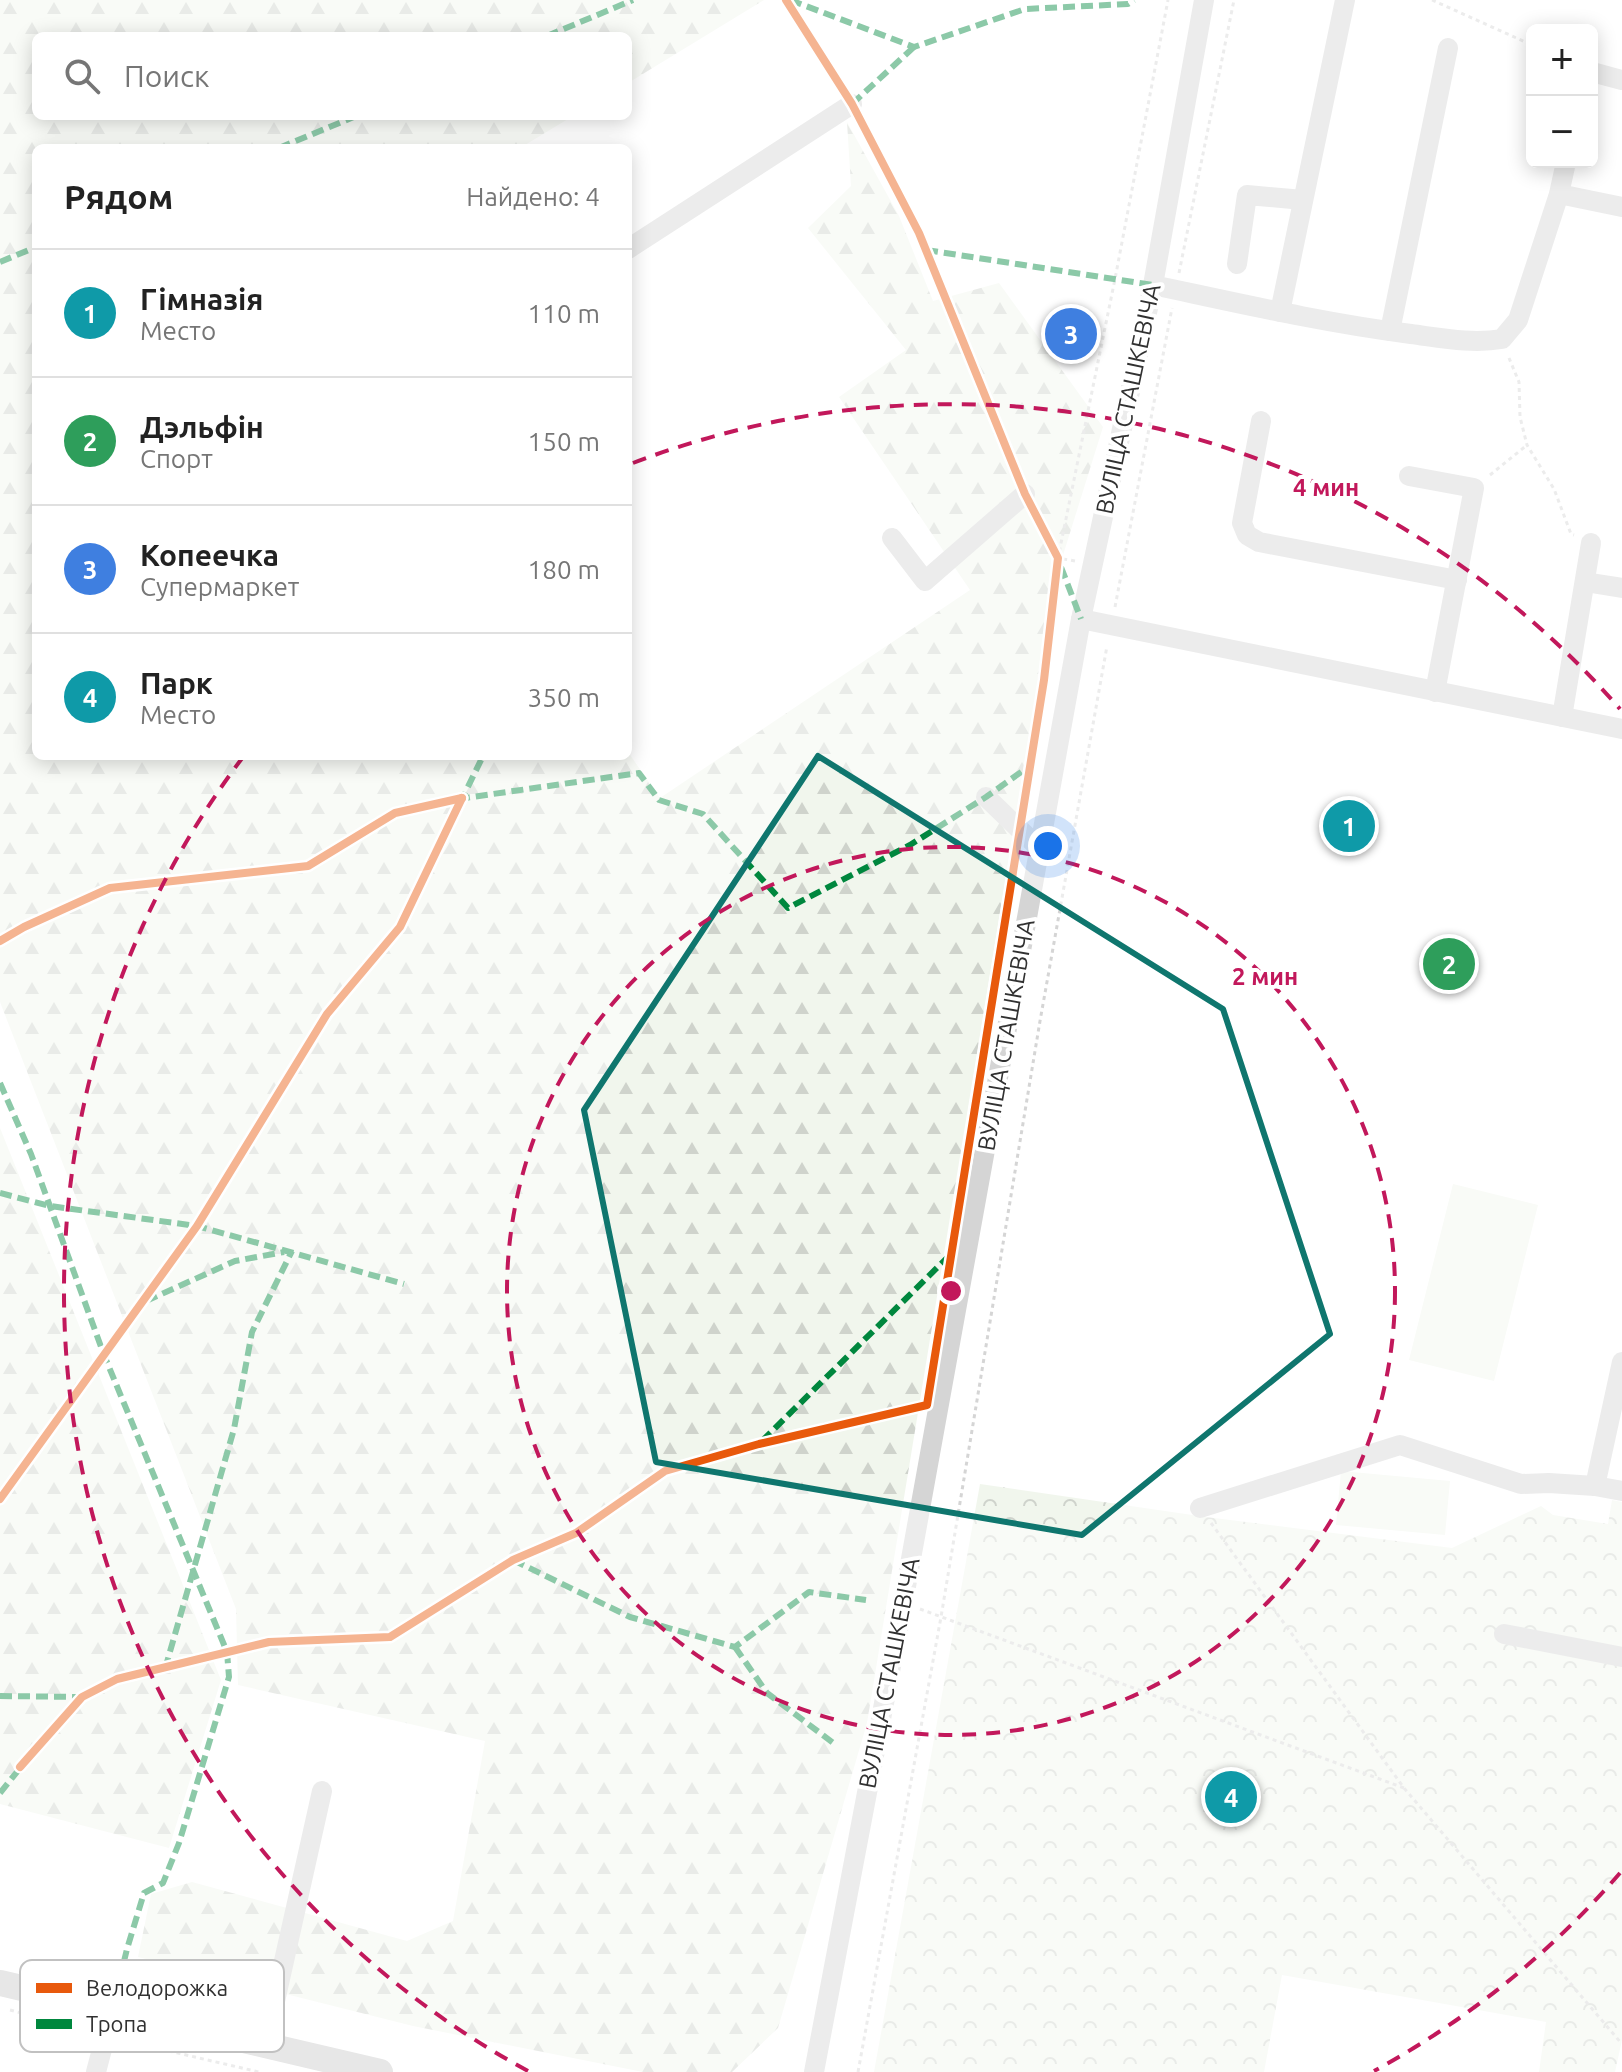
<!DOCTYPE html>
<html lang="ru">
<meta charset="utf-8">
<style>
body{margin:0;font-family:Ubuntu,sans-serif;background:#f6f6f6;color:#222}
.controls{position:absolute;right:24px;top:24px;display:grid;overflow:hidden;border-radius:12px;box-shadow:0 4px 20px #0003}
.controls button{width:72px;height:72px;display:grid;place-items:center;padding:0;border:0;border-bottom:2px solid #e0e0e0;background:#fff;color:#222;font:40px sans-serif}
.you{position:absolute;left:1048px;top:846px;width:28px;height:28px;margin:-20px;border:6px solid #fff;border-radius:50%;background:#1a73e8;box-shadow:0 0 0 12px #1a73e833}
.badge{display:grid;place-items:center;width:52px;height:52px;border-radius:50%;background:#797979;color:#fff;font-size:26px;font-weight:700}
.pin{position:absolute;translate:-50% -50%;border:4px solid #fff;box-shadow:0 2px 8px #0006}
.list{margin:0;padding:0;list-style:none}
h2{display:flex;justify-content:space-between;align-items:center;height:104px;margin:0;padding:0 32px;font-size:34px}
h2 small{font-size:26px;font-weight:400;color:#767676}
.list li{display:grid;grid-template-columns:52px 1fr auto;gap:24px;align-items:center;box-sizing:border-box;height:128px;padding:0 32px;border-top:2px solid #e0e0e0}
.list b{display:block;font-size:30px;white-space:nowrap}
.list p{margin:0;font-size:26px;white-space:nowrap;color:#767676}
.list em{font-size:26px;font-style:normal;color:#767676}
.icon{flex:none;width:44px;height:44px;fill:none;stroke:currentColor;stroke-width:2;stroke-linecap:round;stroke-linejoin:round}
.map{position:relative;flex:none;width:1622px;height:2072px;overflow:hidden}
.search{position:absolute;background:#fff;box-shadow:0 4px 20px #0003;left:32px;top:32px;width:600px;height:88px;display:flex;align-items:center;gap:20px;box-sizing:border-box;padding:0 28px;border-radius:12px;color:#767676;font-size:30px}
.panel{position:absolute;background:#fff;box-shadow:0 4px 20px #0003;left:32px;top:144px;width:600px;height:616px;border-radius:12px}
.map>svg:first-child{display:block}
.grass{fill:#f1f6ed}
.forest{fill:url(#forest-firs)}
.park{fill:url(#park-crowns)}
.lines{fill:none;stroke-linecap:round;stroke-linejoin:round}
.path{stroke:#d5d5d5;stroke-width:3;stroke-dasharray:4 4;stroke-linecap:butt}
.minor{stroke:#d5d5d5;stroke-width:20}
.major{stroke:#c9c9c9;stroke-width:26}
.quiet{stroke:#00873e;stroke-width:6;stroke-dasharray:12 6;stroke-linecap:butt}
.cycleway-casing{stroke:#fff;stroke-width:13}
.cycleway{stroke:#e8590c;stroke-width:8}
.marked{fill:none;stroke:#0f766e;stroke-width:6;stroke-linejoin:round}
.ring{fill:none;stroke:#c2185b;stroke-width:4;stroke-dasharray:14 10}
.labels{text-anchor:middle;dominant-baseline:central;stroke-width:8;stroke-linejoin:round;paint-order:stroke}
.street-label{font-size:24px;fill:#313131;stroke:#fff}
.key{fill:#fff;stroke:#c1c1c1;stroke-width:2}
.key-label{font-size:22px;fill:#313131}
.centre{fill:#c2185b;stroke:#fff;stroke-width:4}
.ring-label{font-size:24px;text-anchor:middle;font-weight:bold;fill:#c2185b;stroke:#fff;stroke-width:8;stroke-linejoin:round;paint-order:stroke}
</style>
<div class="map">
<svg width="1622" height="2072" viewBox="0 0 1622 2072">
<defs>
<pattern id="forest-firs" width="22" height="20" patternUnits="userSpaceOnUse" patternTransform="scale(2)"><rect width="22" height="20" fill="#f1f6ed"/><path d="M5 1l3.5 6h-7zM16 11l3.5 6h-7z" fill="#cfd3cc"/></pattern>
<pattern id="park-crowns" width="20" height="18" patternUnits="userSpaceOnUse" patternTransform="scale(2)"><rect width="20" height="18" fill="#f1f6ed"/><path d="M2 6a3 3 0 1 1 6 0M12 15a3 3 0 1 1 6 0" fill="none" stroke="#cfd3cc"/></pattern>
</defs>
<rect width="100%" height="100%" fill="#fff"/>
<g class="grass">
<path d="M1453,1184l85,21 -44,176 -85,-21z"/>
<path d="M1341,1471l109,10 -5,54 -109,-10z"/>
</g>
<g class="forest">
<path d="M0,0h764l-136,83v-47h-592v80h537l-53,32h-484v608h592v-4l32,46 310,-208 -131,-193 67,-47 -98,-122 43,-42 -4,-64 52,94 34,85 66,-18 104,144 -49,157 -187,1139 -89,305 -46,44h-89l-230,-46 -275,-69 13,-63 41,-12 215,59 46,-20 32,-180 -247,-56 -2,-76 -236,-607z"/>
<path d="M0,1128l221,552 -52,168 -169,-44z"/>
</g>
<path class="park" d="M980,1484l226,33 246,31 89,-42 12,9 55,9 4,-24 10,2v538l-7,32h-76l7,-50 -264,-47 -18,97h-390z"/>
<g class="lines">
<g class="path">
<path d="M1432,0l100,45"/>
<path d="M1179,273l55,-273"/>
<path d="M1509,358l10,24 1,35 7,28 27,44 17,45 3,1"/>
<path d="M1490,475l37,-30"/>
<path d="M1075,561l-17,-3 57,-279 53,-279"/>
<path d="M1115,607l57,-299"/>
<path d="M1024,808l20,-128 14,-122"/>
<path d="M1013,875l4,-20"/>
<path d="M1211,1523l193,265 218,256"/>
<path d="M920,1609l484,179"/>
<path d="M10,2010l78,21"/>
<path d="M122,2040l137,32"/>
<path d="M858,2072l83,-455 99,-596 67,-375"/>
</g>
<g class="minor">
<path d="M1592,72l30,8"/>
<path d="M1559,194l63,13"/>
<path d="M628,249l224,-145"/>
<path d="M1237,264l10,-69 56,5"/>
<path d="M1153,285c85,18 171,38 258,49 31,4 61,10 91,5l16,-19 41,-126 7,-32"/>
<path d="M1280,312l65,-312"/>
<path d="M1390,331l58,-283"/>
<path d="M1261,421l-19,102 5,12 12,7 198,38"/>
<path d="M1409,476l65,12 -39,204"/>
<path d="M892,538l33,43 100,-87"/>
<path d="M1585,582l37,6"/>
<path d="M1081,619l541,110"/>
<path d="M1562,717l29,-174"/>
<path d="M986,797l54,52"/>
<path d="M1595,1486l27,-124"/>
<path d="M1200,1508l200,-63 121,39 28,-1 46,3 27,5"/>
<path d="M1504,1634l118,23"/>
<path d="M265,2046l57,-255"/>
<path d="M96,2072l16,-61"/>
<path d="M814,2072l89,-469 178,-984 72,-334 51,-285"/>
</g>
<path class="major" d="M0,1983l380,89"/>
<g class="quiet">
<path d="M790,0l124,47 111,-38 103,-5 6,-4"/>
<path d="M547,36l86,-36"/>
<path d="M852,104l62,-57"/>
<path d="M279,148l77,-32"/>
<path d="M926,250l227,35"/>
<path d="M0,262l36,-15"/>
<path d="M1061,567l20,52"/>
<path d="M458,799l181,-26 20,27 44,14 85,94 122,-63 76,-48 45,-32"/>
<path d="M460,803l23,-47"/>
<path d="M0,1083l31,71 73,201 123,297 2,25 -50,166 -16,40 -19,10 -17,56 -15,62"/>
<path d="M0,1193l50,13 147,20 207,58"/>
<path d="M146,1301l89,-40 49,-9"/>
<path d="M762,1441l187,-185"/>
<path d="M513,1560l117,57 105,30 74,-55 57,8"/>
<path d="M735,1647l32,46 69,52"/>
<path d="M165,1669l69,-240 18,-97 40,-81"/>
<path d="M0,1696l82,1"/>
<path d="M0,1793l25,-31"/>
</g>
<g class="cycleway-casing">
<g id="cycleway">
<path d="M0,941l24,-14 86,-39 198,-22 87,-53 67,-15"/>
<path d="M0,1499l197,-273 130,-212 73,-87 62,-129"/>
<path d="M20,1767l62,-70 35,-18 152,-37 121,-5 123,-77 63,-27 89,-62 94,-27 168,-39 117,-725 14,-122 -33,-64 -106,-261 -67,-129 -66,-104"/>
</g>
</g>
<use href="#cycleway" class="cycleway"/>
</g>
<path d="M0 0H1622V2072H0ZM818,756l405,253 107,325 -248,201 -426,-73 -72,-352z" fill="#fff" fill-opacity=".55" fill-rule="evenodd"/>
<path class="marked" d="M818,756l405,253 107,325 -248,201 -426,-73 -72,-352z"/>
<g class="ring">
<circle cx="951" cy="1291" r="444"/>
<path d="M1620 1873A887 887 0 0 1 1374 2071M528 2071A887 887 0 0 1 243 757M633 463A887 887 0 0 1 1620 709"/>
</g>
<g class="labels">
<g class="street-label">
<text transform="translate(1128 399) rotate(-78)">ВУЛІЦА СТАШКЕВІЧА</text>
<text transform="translate(1006 1035) rotate(-80)">ВУЛІЦА СТАШКЕВІЧА</text>
<text transform="translate(889 1673) rotate(-79)">ВУЛІЦА СТАШКЕВІЧА</text>
</g>
</g>
<rect x="20" y="1960" width="264" height="92" rx="12" class="key"/>
<rect x="36" y="1983" width="36" height="10" fill="#e8590c"/>
<rect x="36" y="2019" width="36" height="10" fill="#00873e"/>
<g class="key-label">
<text x="86" y="1996">Велодорожка</text>
<text x="86" y="2032">Тропа</text>
</g>
<circle cx="951" cy="1291" r="12" class="centre"/>
<g class="ring-label">
<text x="1326" y="496">4 мин</text>
<text x="1265" y="985">2 мин</text>
</g>
</svg>
<div class="controls">
<button>+</button>
<button>−</button>
</div>
<div class="you"></div>
<div class="pin badge" style="left:1349px;top:826px;background:#0f9aa8">1</div>
<div class="pin badge" style="left:1449px;top:964px;background:#2e9e5b">2</div>
<div class="pin badge" style="left:1071px;top:334px;background:#3f7fe0">3</div>
<div class="pin badge" style="left:1231px;top:1797px;background:#0f9aa8">4</div>
<div class="search"><svg class="icon" aria-label="search" viewBox="0 0 24 24"><circle cx="10" cy="10" r="6"/><path d="M15 15l6 6"/></svg>Поиск</div>
<section class="panel">
<h2>Рядом<small>Найдено: 4</small></h2>
<ul class="list">
<li><span class="badge" style="background:#0f9aa8">1</span><div><b>Гімназія</b><p>Место</p></div><em>110 m</em></li>
<li><span class="badge" style="background:#2e9e5b">2</span><div><b>Дэльфін</b><p>Спорт</p></div><em>150 m</em></li>
<li><span class="badge" style="background:#3f7fe0">3</span><div><b>Копеечка</b><p>Супермаркет</p></div><em>180 m</em></li>
<li><span class="badge" style="background:#0f9aa8">4</span><div><b>Парк</b><p>Место</p></div><em>350 m</em></li>
</ul>
</section>
</div>
